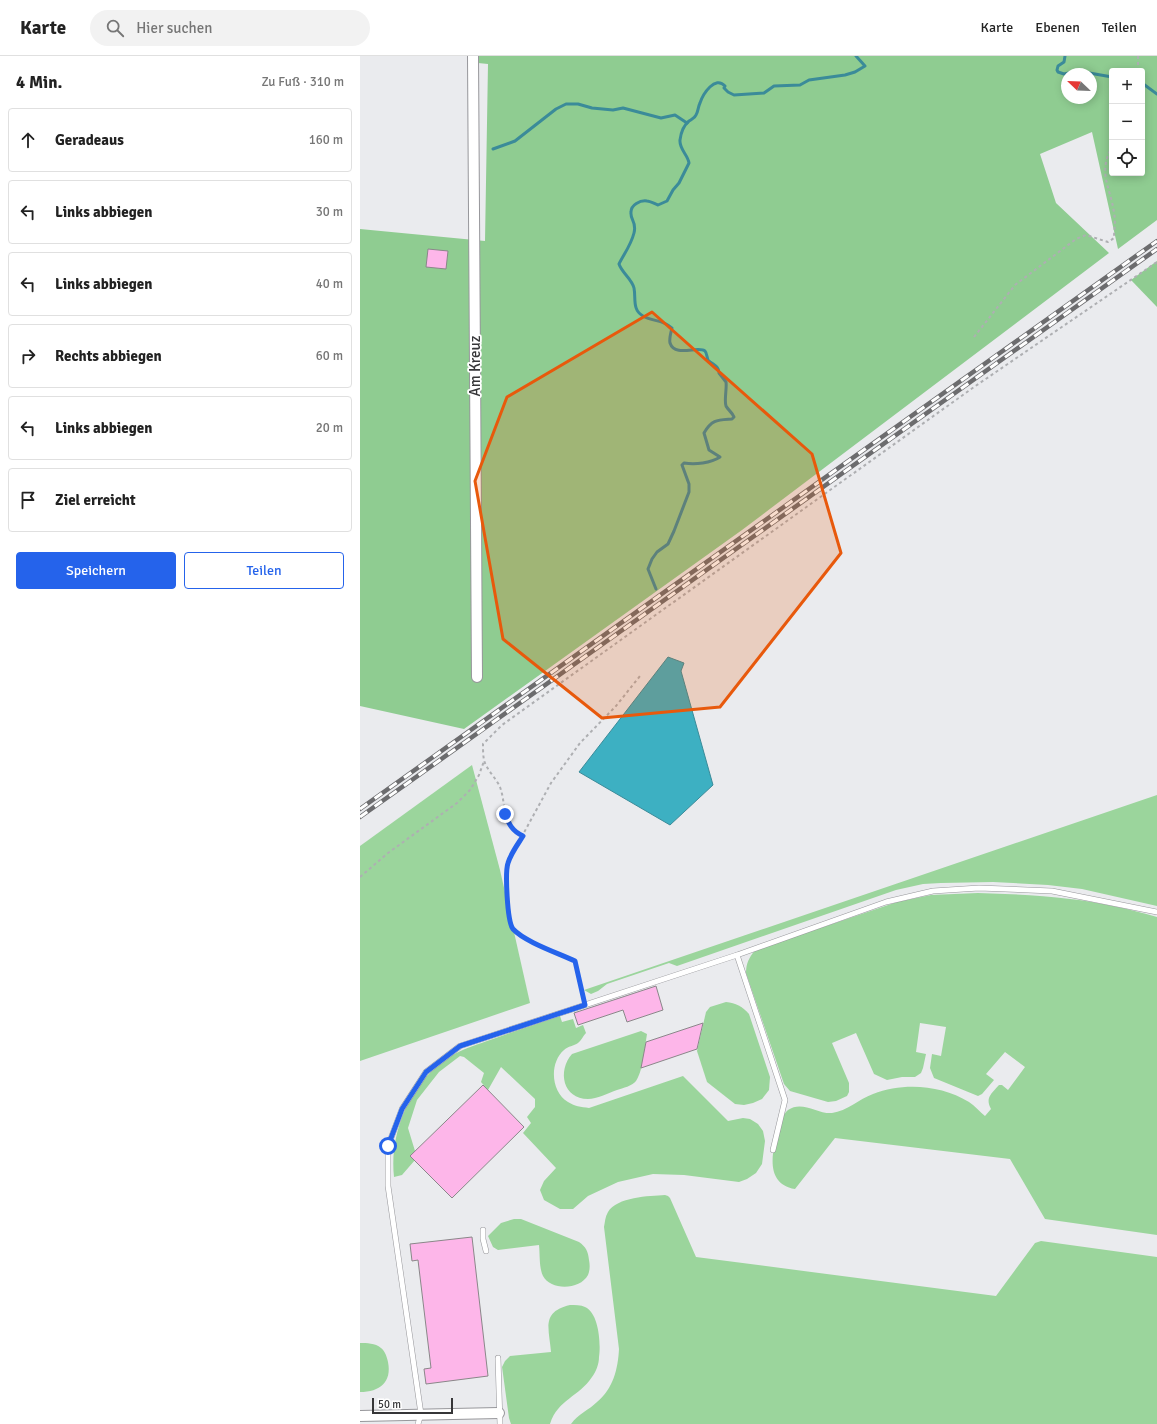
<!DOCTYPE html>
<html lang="de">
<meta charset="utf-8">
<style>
body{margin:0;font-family:Signika,sans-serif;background:#f2f2f2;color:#222}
.controls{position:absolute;right:12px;top:12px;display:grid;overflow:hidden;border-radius:4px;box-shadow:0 2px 10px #0003}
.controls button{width:36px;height:36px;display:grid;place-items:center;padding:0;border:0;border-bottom:1px solid #e0e0e0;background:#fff;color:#222;font:20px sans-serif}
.compass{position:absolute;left:701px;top:12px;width:36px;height:36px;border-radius:50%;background:#fff;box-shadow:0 2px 10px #0003;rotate:293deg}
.scale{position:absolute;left:12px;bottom:10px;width:81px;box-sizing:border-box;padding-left:4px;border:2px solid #363638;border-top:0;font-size:11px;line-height:14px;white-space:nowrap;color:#363638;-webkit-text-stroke:3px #fff;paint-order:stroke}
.stop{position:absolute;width:12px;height:12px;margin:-9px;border:3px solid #2563eb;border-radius:50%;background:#fff}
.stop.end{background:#2563eb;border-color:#fff;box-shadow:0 1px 4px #0008}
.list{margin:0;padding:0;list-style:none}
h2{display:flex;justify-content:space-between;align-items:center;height:52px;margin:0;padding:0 16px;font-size:17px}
h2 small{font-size:13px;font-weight:400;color:#767676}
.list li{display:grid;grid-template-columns:26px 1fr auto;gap:12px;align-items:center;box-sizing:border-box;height:64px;margin:0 8px 8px;padding:0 8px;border:1px solid #e0e0e0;border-radius:4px}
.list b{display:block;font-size:15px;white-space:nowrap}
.list em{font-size:13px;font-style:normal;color:#767676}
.actions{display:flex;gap:8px;padding:12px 16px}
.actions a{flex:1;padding:9px 0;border:1px solid #2563eb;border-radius:4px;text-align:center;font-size:14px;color:#2563eb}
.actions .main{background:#2563eb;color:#fff}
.icon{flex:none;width:22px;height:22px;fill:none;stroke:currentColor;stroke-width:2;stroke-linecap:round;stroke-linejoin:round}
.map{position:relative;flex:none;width:797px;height:1368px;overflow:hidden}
header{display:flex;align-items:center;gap:24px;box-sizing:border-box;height:56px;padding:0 20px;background:#fff;border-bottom:1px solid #e0e0e0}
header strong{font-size:19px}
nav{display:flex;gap:22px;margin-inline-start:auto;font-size:14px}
.search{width:280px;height:36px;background:#f2f2f2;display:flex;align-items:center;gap:10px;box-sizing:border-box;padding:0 14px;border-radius:22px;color:#767676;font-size:15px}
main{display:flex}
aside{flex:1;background:#fff}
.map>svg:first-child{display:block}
.green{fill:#9bd59c}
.forest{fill:#8fcc91;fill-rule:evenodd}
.water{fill:#3db0c2;stroke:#3b8b99}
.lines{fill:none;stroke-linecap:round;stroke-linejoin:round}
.stream{stroke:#3b8b99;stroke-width:3}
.building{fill:#fdb6e9;stroke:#8a8789}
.lane-casing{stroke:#97979b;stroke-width:6}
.street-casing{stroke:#97979b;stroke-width:12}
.path{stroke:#aeafb2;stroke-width:2;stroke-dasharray:3 3;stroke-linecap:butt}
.lane{stroke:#fff;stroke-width:5}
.street{stroke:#fff;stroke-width:10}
.rail-casing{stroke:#6c6c6e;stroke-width:4.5}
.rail{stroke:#fff;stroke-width:3;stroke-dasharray:9;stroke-linecap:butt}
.route{stroke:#2563eb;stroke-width:5}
.marked{fill:#e8590c;fill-opacity:0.2;stroke:#e8590c;stroke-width:3;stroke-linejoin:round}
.labels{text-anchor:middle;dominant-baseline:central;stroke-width:3.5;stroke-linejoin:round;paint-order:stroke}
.street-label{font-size:15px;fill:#363638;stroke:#fff}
</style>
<header>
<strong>Karte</strong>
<div class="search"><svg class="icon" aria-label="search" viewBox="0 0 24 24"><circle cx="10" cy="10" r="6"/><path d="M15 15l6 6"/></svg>Hier suchen</div>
<nav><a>Karte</a><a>Ebenen</a><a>Teilen</a></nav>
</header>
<main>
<aside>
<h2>4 Min.<small>Zu Fuß · 310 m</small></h2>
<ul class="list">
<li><svg class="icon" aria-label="ahead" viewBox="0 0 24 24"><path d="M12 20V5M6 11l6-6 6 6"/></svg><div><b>Geradeaus</b></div><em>160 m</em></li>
<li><svg class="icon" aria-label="left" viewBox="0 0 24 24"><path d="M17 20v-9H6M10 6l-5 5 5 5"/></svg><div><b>Links abbiegen</b></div><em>30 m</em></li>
<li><svg class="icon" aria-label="left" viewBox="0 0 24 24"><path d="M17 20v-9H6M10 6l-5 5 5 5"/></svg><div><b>Links abbiegen</b></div><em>40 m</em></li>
<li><svg class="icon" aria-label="right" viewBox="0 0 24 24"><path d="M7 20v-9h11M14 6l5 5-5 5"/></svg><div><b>Rechts abbiegen</b></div><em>60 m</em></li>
<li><svg class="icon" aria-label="left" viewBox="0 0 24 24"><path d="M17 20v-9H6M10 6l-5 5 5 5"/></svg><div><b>Links abbiegen</b></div><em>20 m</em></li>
<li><svg class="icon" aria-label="arrive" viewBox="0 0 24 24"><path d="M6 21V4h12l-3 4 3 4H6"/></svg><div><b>Ziel erreicht</b></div></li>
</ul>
<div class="actions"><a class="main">Speichern</a><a>Teilen</a></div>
</aside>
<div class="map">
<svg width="797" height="1368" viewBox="0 0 797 1368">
<rect width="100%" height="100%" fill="#eaebee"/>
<g class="green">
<path d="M112,709l28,105 30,133 -170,58v-215z"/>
<path d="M797,739v111l-75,-17 -34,-4 -55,-3 -52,1 -18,1 -27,6 -219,76 -8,-3 -62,21 -9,7 -7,3 -7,-4z"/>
<path d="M618,837c31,1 62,2 92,6 29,3 59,10 87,18v318l-112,-16 -35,-60 -175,-21 -40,51c-31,-5 -23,-39 -16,-60 2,-6 3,-14 9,-19 14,-10 29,4 44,3 15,-2 27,-14 41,-19 31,-12 68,-9 96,8 6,4 11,10 16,14l6,-7c-6,-11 0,-15 8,-24h3l6,5 17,-23 -20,-15 -19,22 8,6 -12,14 -4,2 -44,-18 -4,-10 2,-14 9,2 5,-29 -26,-4 -4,29 10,2 -3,14 -2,5 -6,4h-13l-15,3 -13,-6 -18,-41 -24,10 17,40v9l-2,4 -11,5 -8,1 -38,-11 -6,-7 -38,-111c0,-10 3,-15 9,-23l142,-48 34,-7z"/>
<path d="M366,946c10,1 16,4 23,12l21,63 -1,13 -7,9 -9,4 -9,2 -9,-1 -28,-22 -10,-31 9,-39 4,-5z"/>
<path d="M200,960l2,6 11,-3 3,9 7,-3 3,8c-3,3 -5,8 -8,10 -4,3 -10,3 -14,7 -15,13 -13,42 4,52 6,4 13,5 21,6l94,-32 45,45 15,-3 7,1 8,5 5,7 2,10 -3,23 -6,9 -9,6 -8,3 -55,-7 -31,-1 -35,8 -30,14 -15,13h-13l-16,-9 -4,-10 4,-9 12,-13 -33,-35 8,-10 -4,-6 8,-10v-8l-34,-32 -13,23 -7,-8 3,-9 -20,-16 -4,-1 -21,16 -22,28 -9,28 7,23 -5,5 5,4 -13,15 -8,2c-5,-45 17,-97 57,-121 13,-8 28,-12 42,-17 22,-8 44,-15 67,-23z"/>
<path d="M281,975l6,3c-2,12 -4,37 -11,47 -4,5 -13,7 -19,9 -9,3 -20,9 -29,9 -25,0 -31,-28 -16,-45z"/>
<path d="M305,1139l3,1 2,2 26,59 300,39 39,-53 6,-2 116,16v167h-586c7,-10 18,-14 26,-22 16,-13 21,-33 22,-53l-15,-122c1,-5 1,-10 4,-15 9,-15 41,-16 57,-17z"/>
<path d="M154,1163h7l58,23c7,5 9,9 10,18 1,5 1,10 -1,15 -8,15 -37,16 -45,1 -4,-8 -3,-22 -4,-31l-41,5 -5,-3 -5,-11 13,-13z"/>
<path d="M210,1249c5,0 11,0 15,2 14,6 16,37 14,50 0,7 -3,15 -7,20 -13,20 -34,22 -42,47h-39l-2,-6 -6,-44 -1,-7 3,-6 5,-5 41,-4c-2,-24 -10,-40 19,-47z"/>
<path d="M0,1287c7,0 15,0 21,5 4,3 6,9 7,14 4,20 -8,30 -28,30z"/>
</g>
<g class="forest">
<path d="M108,0h689v164l-39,29 -26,-117 -52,22 16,49 53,50 -367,277 -278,199 -104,-23v-477l125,12 3,-177 -20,-2zM752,15h30v102h-30zM707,18h24v24h-24z"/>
<path d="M797,205v46l-26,-27z"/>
</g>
<path class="water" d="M308,601l16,6 -3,8 32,114 -43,40 -91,-53z"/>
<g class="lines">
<g class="stream">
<path d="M705,0l-1,6 -6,4 -1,4 1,2 6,2 14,-3 34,6"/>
<path d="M782,27l15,11"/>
<path d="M133,93l22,-8 41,-32 10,-5h12l14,4 21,2 10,-2 38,10 14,-3 12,8"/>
<path d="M296,533l-8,-20 4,-10 5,-7 11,-8 6,-13 15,-39v-8l-7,-19 2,-2c11,2 27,0 36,-6l-11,-7 -5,-17c8,-14 14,-13 28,-14l2,-2c-2,-5 -6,-7 -8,-11 -2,-5 1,-18 0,-24l-7,-9c0,-7 -6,-8 -11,-13 -1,-2 -1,-7 -3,-9 -6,-6 -30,7 -35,-8 -1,-4 1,-11 2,-15 -10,-9 -19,-6 -29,-12 -11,-6 -7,-18 -9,-28 -2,-9 -12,-15 -15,-24 5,-10 12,-19 15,-31 3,-12 -4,-12 -3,-21 0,-7 9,-12 16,-11 3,0 8,3 11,4l9,-4 6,-11 6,-7 10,-20c-1,-8 -10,-14 -9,-23 1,-8 3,-14 9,-19 3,-2 6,-3 7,-6 2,-3 2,-8 4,-12 3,-9 15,-28 25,-17l-1,2 4,4 6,3 30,-2 10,-7 26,-1 9,-5 36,-5 10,-3 10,-6 -9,-10"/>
</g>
</g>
<g class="building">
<path d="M68,193l20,2 -2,18 -20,-2z"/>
<path d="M296,930l7,24 -36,12 -4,-12 -45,15 -4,-12z"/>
<path d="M343,967l-6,26 -56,19 5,-26z"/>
<path d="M123,1029l41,42 -72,71 -42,-42z"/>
<path d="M112,1181l16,139 -62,8 -2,-15 7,-1 -13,-108 -6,1 -2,-17z"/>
</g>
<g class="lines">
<g class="lane-casing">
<g id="lane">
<path d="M377,899l48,145 -12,50"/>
<path d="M123,1174v9l3,12"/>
<path d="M138,1302l2,66"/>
<path d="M58,1368l3,-10 -33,-228v-40l14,-37 24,-37 34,-26 277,-91 149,-53 47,-11 46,-3 73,3 105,21"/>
</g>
</g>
<g class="street-casing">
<g id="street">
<path d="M113,0l4,621"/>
<path d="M0,1360l139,-3"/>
</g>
</g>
<g class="path">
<path d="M778,0v15"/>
<path d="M614,281l41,-52 61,-46 10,-4 22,7 6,-4c0,-8 2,-17 0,-25 -3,-25 -17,-40 -2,-66"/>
<path d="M163,780c-23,-11 -16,-30 -23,-49 -4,-9 -14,-18 -16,-27 -1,-5 -1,-11 -1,-16l19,-19 472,-338 183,-125"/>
<path d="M0,821l28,-24 69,-50 13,-13 9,-15 5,-14"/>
<path d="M223,942l-8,-37 -53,-24 -10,-10 -3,-13 -3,-43 2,-9 43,-79 29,-40 36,-37 24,-30"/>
</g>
<use href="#lane" class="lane"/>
<use href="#street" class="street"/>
<g class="rail-casing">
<g id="rail">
<path d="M0,753l797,-568"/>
<path d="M0,761l797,-568"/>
</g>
</g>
<use href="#rail" class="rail"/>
</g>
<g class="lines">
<path class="route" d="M28,1090l14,-37 24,-37 34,-26 125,-41 -10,-44c-17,-8 -50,-19 -62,-32 -6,-8 -8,-57 -5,-66 3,-10 10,-19 15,-27 -11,-5 -14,-12 -18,-22"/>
</g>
<path class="marked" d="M292,256l160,142 29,99 -121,154 -118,11 -99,-79 -28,-158 32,-84z"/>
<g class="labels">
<g class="street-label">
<text transform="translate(115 310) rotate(-90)">Am Kreuz</text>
</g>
</g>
</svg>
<div class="controls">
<button>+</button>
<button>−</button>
<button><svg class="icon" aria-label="locate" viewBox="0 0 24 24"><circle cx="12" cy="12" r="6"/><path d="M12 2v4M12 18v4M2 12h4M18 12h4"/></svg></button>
</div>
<svg class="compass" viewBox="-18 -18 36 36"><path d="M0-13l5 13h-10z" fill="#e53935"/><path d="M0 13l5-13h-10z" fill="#767676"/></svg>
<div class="scale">50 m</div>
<div class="stop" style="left:28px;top:1090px"></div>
<div class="stop end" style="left:145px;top:758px"></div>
</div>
</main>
